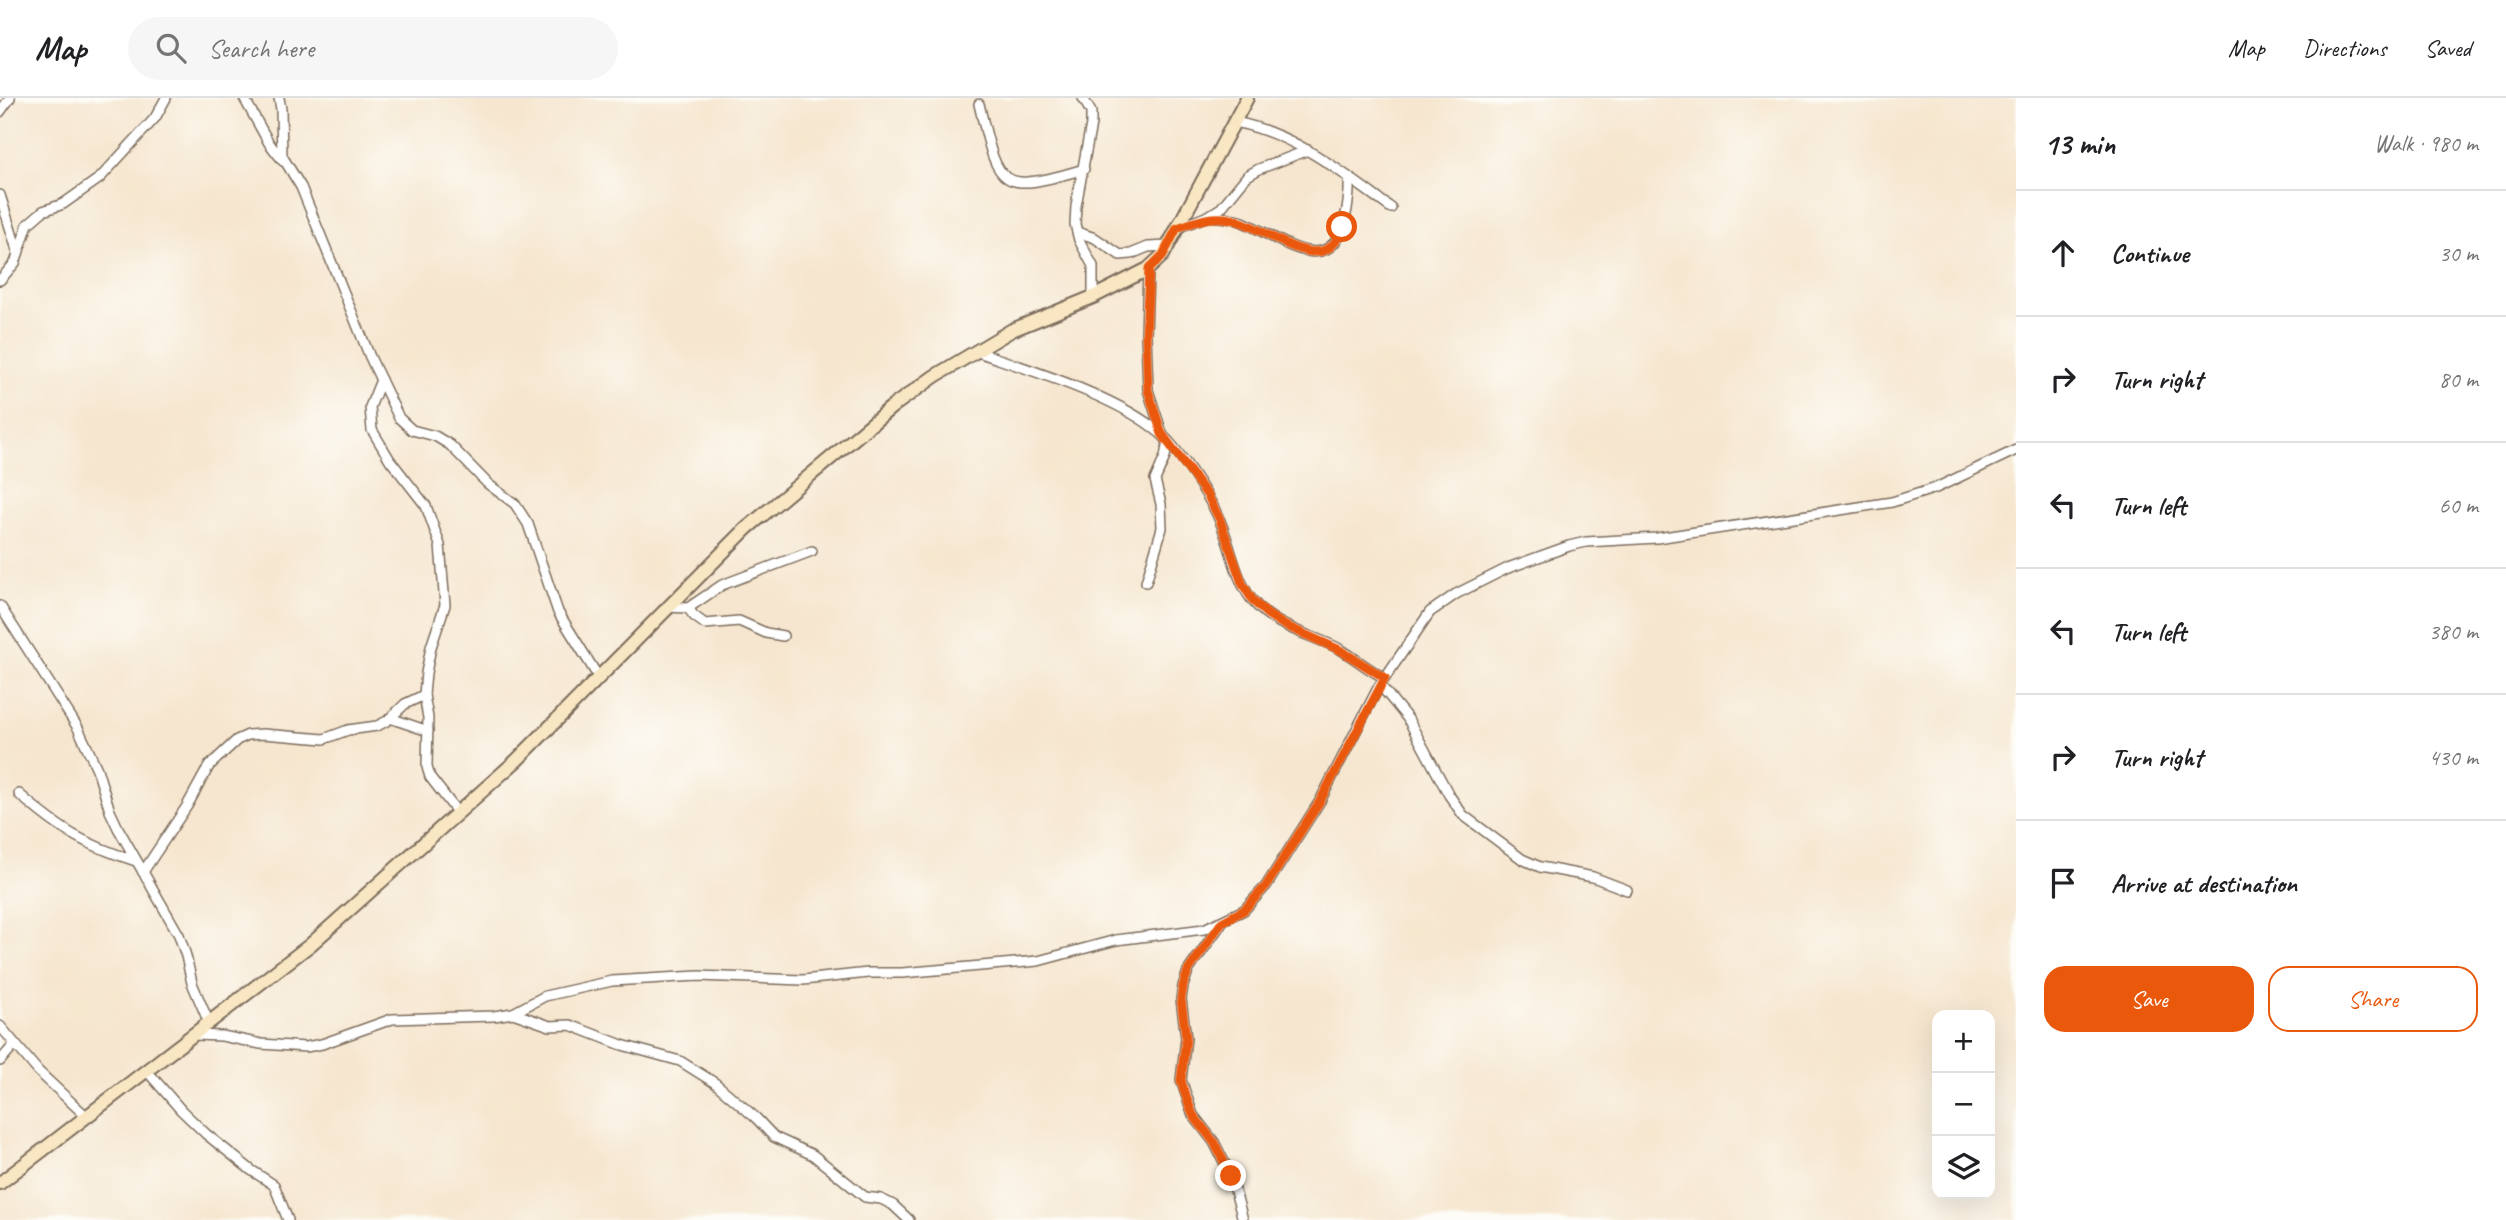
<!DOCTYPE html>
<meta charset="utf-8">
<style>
body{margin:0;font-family:Caveat,sans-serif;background:#f6f6f6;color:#202124}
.controls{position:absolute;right:21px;bottom:21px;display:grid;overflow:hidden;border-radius:14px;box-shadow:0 7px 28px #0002}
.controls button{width:63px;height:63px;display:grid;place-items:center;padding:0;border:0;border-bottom:2px solid #e0e0e0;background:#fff;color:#202124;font:35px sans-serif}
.stop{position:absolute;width:21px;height:21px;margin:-16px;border:5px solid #ea580c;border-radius:50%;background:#fff}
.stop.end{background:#ea580c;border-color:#fff;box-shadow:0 2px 7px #0008}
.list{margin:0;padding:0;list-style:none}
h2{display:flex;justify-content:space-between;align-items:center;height:91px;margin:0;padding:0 28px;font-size:30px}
h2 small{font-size:23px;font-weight:400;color:#757577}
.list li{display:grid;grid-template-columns:46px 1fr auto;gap:21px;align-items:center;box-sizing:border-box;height:126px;padding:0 28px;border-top:2px solid #e0e0e0}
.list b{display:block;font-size:26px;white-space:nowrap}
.list em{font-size:23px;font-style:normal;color:#757577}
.actions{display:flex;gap:14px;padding:21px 28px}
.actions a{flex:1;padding:16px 0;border:2px solid #ea580c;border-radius:21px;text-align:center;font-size:24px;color:#ea580c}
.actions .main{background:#ea580c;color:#fff}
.icon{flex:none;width:38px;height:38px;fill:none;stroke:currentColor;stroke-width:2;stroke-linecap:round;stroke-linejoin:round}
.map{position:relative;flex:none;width:2016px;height:1122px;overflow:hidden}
header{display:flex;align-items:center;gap:42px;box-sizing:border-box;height:98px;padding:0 35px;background:#fff;border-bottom:2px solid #e0e0e0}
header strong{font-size:33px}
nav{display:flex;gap:38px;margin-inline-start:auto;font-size:24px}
.search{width:490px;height:63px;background:#f6f6f6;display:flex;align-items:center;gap:18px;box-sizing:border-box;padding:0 24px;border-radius:38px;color:#757577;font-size:26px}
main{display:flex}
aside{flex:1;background:#fff}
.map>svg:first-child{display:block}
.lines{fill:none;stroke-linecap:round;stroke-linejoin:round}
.street-casing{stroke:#7c6c5c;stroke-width:12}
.secondary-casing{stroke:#7c6c5c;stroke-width:16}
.street{stroke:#fff;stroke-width:9}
.secondary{stroke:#f9e7c3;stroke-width:12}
.route{stroke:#ea580c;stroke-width:9}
</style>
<header>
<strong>Map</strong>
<div class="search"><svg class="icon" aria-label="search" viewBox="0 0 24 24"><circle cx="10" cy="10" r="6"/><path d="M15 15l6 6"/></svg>Search here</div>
<nav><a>Map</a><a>Directions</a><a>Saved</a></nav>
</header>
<main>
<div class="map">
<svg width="2016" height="1122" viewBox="0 0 2016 1122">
<rect width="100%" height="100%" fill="#fdfcf7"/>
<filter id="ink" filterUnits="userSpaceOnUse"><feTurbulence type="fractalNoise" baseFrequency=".0143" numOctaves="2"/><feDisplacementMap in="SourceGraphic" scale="14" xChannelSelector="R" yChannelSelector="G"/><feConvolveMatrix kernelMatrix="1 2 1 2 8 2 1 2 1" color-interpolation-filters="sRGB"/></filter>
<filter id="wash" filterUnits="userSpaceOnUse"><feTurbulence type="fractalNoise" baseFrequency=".00686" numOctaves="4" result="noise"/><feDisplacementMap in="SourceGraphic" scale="28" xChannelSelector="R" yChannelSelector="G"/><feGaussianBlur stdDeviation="1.57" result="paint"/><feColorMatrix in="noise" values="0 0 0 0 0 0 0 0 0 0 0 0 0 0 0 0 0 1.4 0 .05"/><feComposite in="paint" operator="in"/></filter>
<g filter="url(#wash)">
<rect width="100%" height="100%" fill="#f6e6cf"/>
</g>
<g filter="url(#ink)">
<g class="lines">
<g class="street-casing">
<g id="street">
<path d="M244,0l25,45 14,18"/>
<path d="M279,0l2,11 1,47 19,31 69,170 29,61 13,12 23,6 15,9 38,39 27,20 13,20 30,88 41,66"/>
<path d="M1083,0l8,14v12l-15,82 -1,18 4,16 14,26v31"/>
<path d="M979,6c20,83 18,91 105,65"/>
<path d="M0,14l10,-14"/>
<path d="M1234,24c60,11 109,51 157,86"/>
<path d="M0,97l17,55"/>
<path d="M1208,118c9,1 18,1 27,3 34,10 90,64 108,7 5,-17 7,-30 6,-48"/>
<path d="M1177,130l31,-12 13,-8 26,-32 12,-7 49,-19"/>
<path d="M1077,134l18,6 25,17 11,-1 17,-7 20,-1"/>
<path d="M1148,171l-2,66 2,55 14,43"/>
<path d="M0,182l15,-17 13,-39 15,-13 20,-7 37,-26 55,-60 11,-20"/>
<path d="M975,253c55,19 142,45 185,82 18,15 51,66 60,88 11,25 15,57 32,79 21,27 58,34 88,49 15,9 29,21 45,29"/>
<path d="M381,282l-11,27 2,23 18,30 36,46 14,39 5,60 -14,42 -5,26 -2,22 4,23 -1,49 3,10 28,36"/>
<path d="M1146,484l16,-54 -1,-24 -6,-24 10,-23 3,-16"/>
<path d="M0,508l78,122 19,41 13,42 8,17 61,107 7,21 6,27 17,40"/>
<path d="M666,509l22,1 34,-23 90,-34"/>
<path d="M688,510l6,8 11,8 34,-3 27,12 17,3"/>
<path d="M1380,587l28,34 41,76 14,20 59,44 18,8 53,10 34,13"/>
<path d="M390,620l38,13"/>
<path d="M19,696c41,36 64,50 117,67"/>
<path d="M143,774l44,-66 22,-40 28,-26 11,-5 15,-1 61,5 24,-9 29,-4 10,-5 18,-17 19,-9"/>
<path d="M1221,826l-33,47 -5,15 -2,13 5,39 -5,42 12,35 21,27 17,34 12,44"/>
<path d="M513,915l32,-17 67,-15 86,-5 105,4 65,-7h34l136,-12 78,-21 88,-11 40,-19 22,-24 54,-85 58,-113 52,-76 26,-18 52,-26 61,-22 17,-4 71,-4 235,-36 44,-14 80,-38"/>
<path d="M0,928l38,45 49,46"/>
<path d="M195,937l27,1 39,8 45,3 16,-3 70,-25 102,-3 19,-3 37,13 20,-1 52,20 58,16 35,22 41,35 18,19 39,18 52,42 16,2 12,6 16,15"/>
<path d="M0,963l15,-17"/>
<path d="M147,973l34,39 25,24 45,36 23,15 14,35"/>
</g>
</g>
<g class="secondary-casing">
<path id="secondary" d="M0,1085l310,-238 207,-185 229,-231 147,-123 42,-30 77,-46 81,-33 55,-28 15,-14 84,-157"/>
</g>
<use href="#street" class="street"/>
<use href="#secondary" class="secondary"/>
</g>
</g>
<g class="lines" filter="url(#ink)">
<path class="route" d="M1231,1078l-17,-34 -21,-27 -9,-24 -3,-11 5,-42 -5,-39 2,-13 5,-15 34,-49 22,-12 22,-24 54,-85 65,-123 -45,-28 -56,-25 -17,-11 -14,-13 -11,-18 -22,-63 -12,-24 -46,-62 -14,-44 -2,-55 3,-66 14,-14 14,-27c21,-7 32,-13 54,-9 33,5 94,66 111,8"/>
</g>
</svg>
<div class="controls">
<button>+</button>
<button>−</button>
<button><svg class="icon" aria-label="layers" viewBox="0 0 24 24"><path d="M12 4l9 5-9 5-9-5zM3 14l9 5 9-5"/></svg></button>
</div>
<div class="stop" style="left:1342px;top:129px"></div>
<div class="stop end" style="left:1231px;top:1078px"></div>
</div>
<aside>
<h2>13 min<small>Walk · 980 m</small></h2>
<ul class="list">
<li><svg class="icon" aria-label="ahead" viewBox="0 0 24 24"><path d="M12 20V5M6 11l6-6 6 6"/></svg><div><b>Continue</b></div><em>30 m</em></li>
<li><svg class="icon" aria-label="right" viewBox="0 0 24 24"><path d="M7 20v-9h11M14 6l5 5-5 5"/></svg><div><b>Turn right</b></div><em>80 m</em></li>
<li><svg class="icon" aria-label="left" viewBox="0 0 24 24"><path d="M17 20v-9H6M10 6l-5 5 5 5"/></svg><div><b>Turn left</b></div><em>60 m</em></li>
<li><svg class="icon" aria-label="left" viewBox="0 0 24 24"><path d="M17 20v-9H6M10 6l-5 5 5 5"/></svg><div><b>Turn left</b></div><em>380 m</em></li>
<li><svg class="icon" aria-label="right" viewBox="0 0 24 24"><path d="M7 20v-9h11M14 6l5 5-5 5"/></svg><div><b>Turn right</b></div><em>430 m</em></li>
<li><svg class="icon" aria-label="arrive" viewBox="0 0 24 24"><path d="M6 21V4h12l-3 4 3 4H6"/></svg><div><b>Arrive at destination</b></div></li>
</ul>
<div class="actions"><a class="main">Save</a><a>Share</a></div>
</aside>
</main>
